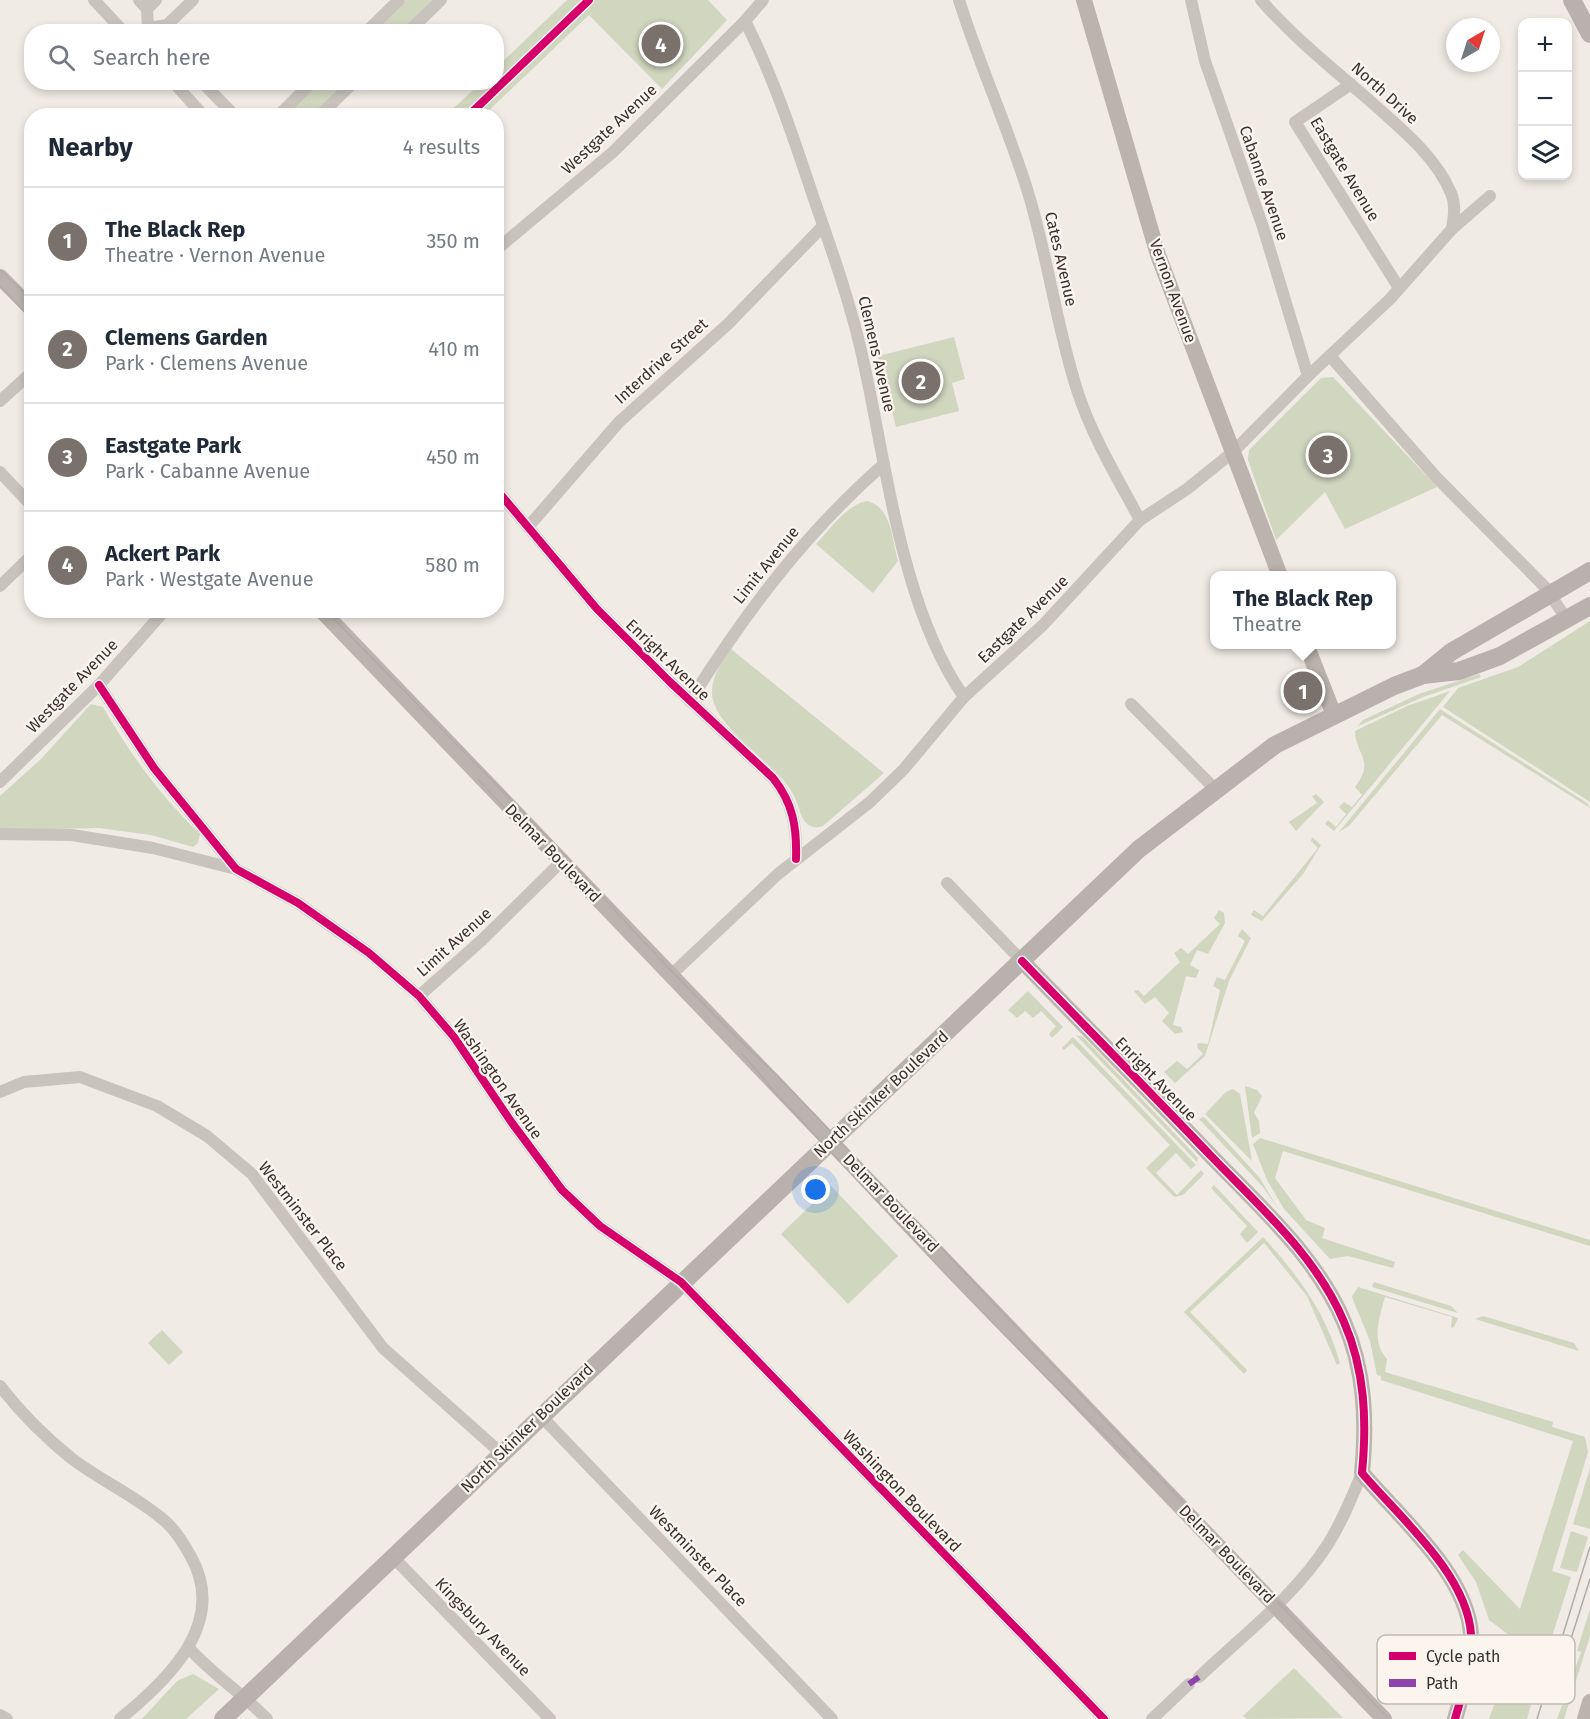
<!DOCTYPE html>
<meta charset="utf-8">
<style>
body{margin:0;font-family:"Fira Sans",sans-serif;background:#f6f6f7;color:#1f2937}
.controls{position:absolute;right:18px;top:18px;display:grid;overflow:hidden;border-radius:12px;box-shadow:0 3px 9px #0003}
.controls button{width:54px;height:54px;display:grid;place-items:center;padding:0;border:0;border-bottom:2px solid #e0e1e3;background:#fff;color:#1f2937;font:30px sans-serif}
.compass{position:absolute;left:1446px;top:18px;width:54px;height:54px;border-radius:50%;background:#fff;box-shadow:0 3px 9px #0003;rotate:39deg}
.you{position:absolute;left:816px;top:1190px;width:21px;height:21px;margin:-15px;border:4px solid #fff;border-radius:50%;background:#1a73e8;box-shadow:0 0 0 9px #1a73e833}
.badge{display:grid;place-items:center;width:39px;height:39px;border-radius:50%;background:#7a716c;color:#fff;font-size:20px;font-weight:700}
.pin{position:absolute;translate:-50% -50%;border:3px solid #fff;box-shadow:0 2px 6px #0006}
.popup{position:absolute;left:1210px;top:571px;width:186px;height:78px;box-sizing:border-box;display:grid;place-content:center;border-radius:12px;background:#fff;filter:drop-shadow(0 2px 4px #0005);font-size:20px;white-space:nowrap;color:#747a83}
.popup b{font-size:22px;color:#1f2937}
.popup::after{content:'';position:absolute;left:50%;top:100%;margin-left:-12px;border:12px solid transparent;border-top-color:#fff}
.list{margin:0;padding:0;list-style:none}
h2{display:flex;justify-content:space-between;align-items:center;height:78px;margin:0;padding:0 24px;font-size:26px}
h2 small{font-size:20px;font-weight:400;color:#747a83}
.list li{display:grid;grid-template-columns:39px 1fr auto;gap:18px;align-items:center;box-sizing:border-box;height:108px;padding:0 24px;border-top:2px solid #e0e1e3}
.list b{display:block;font-size:22px;white-space:nowrap}
.list p{margin:0;font-size:20px;white-space:nowrap;color:#747a83}
.list em{font-size:20px;font-style:normal;color:#747a83}
.icon{flex:none;width:33px;height:33px;fill:none;stroke:currentColor;stroke-width:2;stroke-linecap:round;stroke-linejoin:round}
.map{position:relative;flex:none;width:1590px;height:1719px;overflow:hidden}
.search{position:absolute;background:#fff;box-shadow:0 3px 9px #0003;left:24px;top:24px;width:480px;height:66px;display:flex;align-items:center;gap:15px;box-sizing:border-box;padding:0 21px;border-radius:24px;color:#747a83;font-size:22px}
.panel{position:absolute;background:#fff;box-shadow:0 3px 9px #0003;left:24px;top:108px;width:480px;height:510px;border-radius:24px}
.map>svg:first-child{display:block}
.green{fill:#d1d6bf}
.lines{fill:none;stroke-linecap:round;stroke-linejoin:round}
.street{stroke:#c9c3be;stroke-width:12}
.secondary{stroke:#bab3ae;stroke-width:16}
.primary{stroke:#b8b1ad;stroke-width:18}
.tram{stroke:#b1aca8;stroke-width:1.5}
.quiet{stroke:#8e44ad;stroke-width:6;stroke-dasharray:12 6;stroke-linecap:butt}
.cycleway-casing{stroke:#fbf5ee;stroke-width:11}
.cycleway{stroke:#d6006c;stroke-width:8}
.labels{text-anchor:middle;dominant-baseline:central;stroke-width:4.5;stroke-linejoin:round;paint-order:stroke}
.street-label{font-size:16px;fill:#3b302b;stroke:#fbf5ee}
.key{fill:#fbf5ee;stroke:#c1bab4;stroke-width:1.5}
.key-label{font-size:16px;fill:#3b302b}
</style>
<div class="map">
<svg width="1590" height="1719" viewBox="0 0 1590 1719">
<rect width="100%" height="100%" fill="#f0ebe5"/>
<g class="green">
<path d="M406,0h30l-33,31 -30,1z"/>
<path d="M567,0h141l19,20 -65,69 -73,-74 -105,100h-38l35,-32 15,-1 1,-15z"/>
<path d="M319,83h30l-34,32 -30,1z"/>
<path d="M954,337l11,42 -13,4 7,28 -63,16 -18,-71z"/>
<path d="M1333,377l104,110 -92,42 -20,-37 -49,48 -28,-80 1,-10 72,-72z"/>
<path d="M867,501c25,6 25,39 31,60l-25,32 -57,-49c15,-15 30,-39 51,-43z"/>
<path d="M1590,621v181l-147,-95 15,-19 60,-21z"/>
<path d="M731,649l153,124 -61,53c-22,7 -22,-18 -30,-32 -17,-33 -83,-67 -81,-104 0,-14 11,-29 19,-41z"/>
<path d="M1479,674l2,3 -58,20 -65,29 5,-6 56,-26z"/>
<path d="M1450,691l-116,140 -9,-7 3,-4 8,7 10,-13 -7,-7 5,-5 8,5 10,-12 -7,-8c21,-27 0,-33 0,-56l52,-25z"/>
<path d="M91,704l12,3c27,47 58,90 97,127l-2,9 -5,4 -42,-12 -52,-7 -99,2v-34l41,-37z"/>
<path d="M1440,709l147,94 3,5 -148,-93 -93,111 -10,6z"/>
<path d="M1316,794l8,8 -28,29 -7,-9 28,-19 -5,-7z"/>
<path d="M1312,837l9,8 -18,29 -41,47 -11,-6 3,-5 9,6 55,-68 -7,-7z"/>
<path d="M1219,910l5,3 1,10 -17,31 -11,-4 -7,15 9,5 -3,8 -10,-2 -13,49 8,2 2,5 -8,2 -13,-13 7,-8 -14,-16 -10,7 -11,-13 4,-1 6,6 36,-34 -6,-9 7,-5 7,6 32,-30 -6,-6z"/>
<path d="M1242,929l9,9 -22,43 -24,75 -30,27 -11,-11 13,-11 10,8 16,-15 -6,-7 1,-4 10,1 12,-54 -7,-4 4,-9 8,3 20,-39 -7,-5z"/>
<path d="M1028,991l35,36 -11,11 -3,-4 7,-8 -15,-15 -8,7 -8,-7 -8,7 -9,-8z"/>
<path d="M1076,1035l7,2 115,121 -1,4z"/>
<path d="M1073,1037l123,128 -5,4 -15,-16 -20,20 21,22 24,-25 3,4 -21,21 -8,2 -3,-2 -26,-27 24,-23 -98,-102 -8,7 -2,-2z"/>
<path d="M1245,1086l12,4 5,6 -8,17 5,8 1,12 -8,5z"/>
<path d="M1233,1089l7,5 12,67 -47,-47 21,-22z"/>
<path d="M1204,1117l55,60 20,33 -16,-23 -61,-65 -3,-3z"/>
<path d="M1260,1138l330,102v6l-307,-95 -8,27 31,42 19,8 -3,10 73,24 -2,6 -45,-12 -18,3 -46,-50 -17,-29 -14,-36z"/>
<path d="M1214,1185l44,47 -11,11 -7,-9 7,-8 -36,-38z"/>
<path d="M831,1186l67,70 -50,48 -67,-70z"/>
<path d="M1263,1237c35,38 63,76 77,126l-3,2 -30,-69 -43,-53 -74,69 57,58 -3,4 -60,-62z"/>
<path d="M1374,1282l77,24 7,7 -86,-26z"/>
<path d="M1358,1287l100,31 -4,9 -3,1 1,-11 -67,-20c-6,21 -14,44 2,62l-2,13 168,50 -1,5 33,10 3,15 -36,119 19,6 -30,94 -5,-2 -5,6 -5,-5 6,-23 -6,-2 -13,13 -8,-7 8,-13 -24,-18 -13,-38 -18,-27 5,-5 57,59 53,-168 -192,-61v-4l-4,-1 -7,-34 -17,-41 -1,-4z"/>
<path d="M1483,1316l91,27 5,8 -104,-32z"/>
<path d="M162,1330l21,22 -14,13 -21,-22z"/>
<path d="M1590,1468v61l-17,-5z"/>
<path d="M1571,1531l17,6 -11,35 -17,-4z"/>
<path d="M1590,1609v27l-26,83h-7l24,-67 -4,-1z"/>
<path d="M1499,1653l-3,17 5,5 11,-11 9,8 -4,16 3,4 13,-9 3,3 -9,33h-38l6,-17 -4,-23z"/>
<path d="M1294,1668l49,50 -96,1 -4,-3z"/>
<path d="M193,1674l26,15 -33,30h-44l35,-38z"/>
</g>
<g class="lines">
<g class="street">
<path d="M94,0l30,32"/>
<path d="M139,0l8,9 1,19 4,4"/>
<path d="M959,0c20,64 48,125 68,189 21,67 29,137 51,204 15,45 40,86 62,127"/>
<path d="M1191,0l14,61 58,166 45,149"/>
<path d="M1261,0c32,37 71,68 108,100 30,27 66,55 82,93 5,12 3,23 1,36"/>
<path d="M147,9l9,-9"/>
<path d="M745,21c29,57 49,118 69,178 17,49 34,97 46,147 26,110 39,258 104,351"/>
<path d="M144,32l4,-4 19,-3 26,-25"/>
<path d="M366,32l33,-32"/>
<path d="M408,32l33,-32"/>
<path d="M173,82l31,34"/>
<path d="M202,82l33,34"/>
<path d="M1351,84l-56,38 104,166"/>
<path d="M278,116l34,-34"/>
<path d="M319,116l35,-34"/>
<path d="M496,250l117,-98 132,-131 18,-21"/>
<path d="M1331,357l105,120 110,111 21,32"/>
<path d="M0,401l32,-29"/>
<path d="M0,472l32,34"/>
<path d="M496,489l101,120 73,73 103,96c20,25 24,49 23,81"/>
<path d="M528,527l91,-105 109,-98 95,-98"/>
<path d="M0,586l32,-31"/>
<path d="M99,685l55,83 82,101 62,34 71,50 50,43 35,41 58,86 50,67 38,36 81,56 423,437"/>
<path d="M690,701c55,-88 116,-169 194,-237"/>
<path d="M1131,704l86,87"/>
<path d="M0,782l99,-97 66,-75"/>
<path d="M0,834l72,1 81,13 83,21"/>
<path d="M947,883l75,78"/>
<path d="M671,975l107,-101 92,-72 34,-33 60,-72 79,-72 97,-105 47,-31 46,-37 75,-76 82,-77 62,-70 38,-33"/>
<path d="M419,996l64,-57 78,-77"/>
<path d="M0,1092l24,-10 56,-5 77,29 50,30 45,38 131,174 118,105"/>
<path d="M0,1386c20,26 45,51 71,72 30,23 67,39 95,64 10,9 18,22 24,33 39,67 -21,124 -70,164"/>
<path d="M540,1415l292,304"/>
<path d="M393,1557l157,162"/>
<path d="M189,1648c24,27 53,45 78,71"/>
<path d="M1199,1677c44,-42 96,-81 129,-133 14,-22 24,-47 34,-71"/>
<path d="M0,1715l7,4"/>
<path d="M1152,1719l37,-35"/>
</g>
<g class="secondary">
<path d="M1084,0l74,255 122,321"/>
<path d="M0,277l32,32"/>
<path d="M321,610l1063,1109"/>
<path d="M1306,644l28,71"/>
<path d="M1022,961c63,65 127,130 190,196 48,50 105,100 132,165 21,48 23,99 18,151 37,44 105,101 109,161 2,29 -8,57 -16,85"/>
<path d="M1585,1719l5,-17"/>
</g>
<g class="primary">
<path d="M1572,0l18,34"/>
<path d="M1423,675l28,-23 139,-81"/>
<path d="M223,1719l916,-870 136,-104 119,-59 29,-11 36,-4 41,-15 90,-50"/>
</g>
<g class="tram">
<path d="M0,270l32,30"/>
<path d="M0,286l32,34"/>
<path d="M325,610l240,245c68,76 137,151 212,220l612,644"/>
<path d="M478,779l76,84 36,33"/>
<path d="M742,1054c15,15 27,33 42,48 113,121 226,243 346,357"/>
<path d="M1562,1667l28,-88"/>
<path d="M1537,1719l53,-172"/>
</g>
<path class="quiet" d="M1189,1684l10,-7"/>
<g class="cycleway-casing">
<g id="cycleway">
<path d="M468,116l121,-116"/>
<path d="M496,489l101,120 73,73 103,96c20,25 24,49 23,81"/>
<path d="M99,685l55,83 82,101 62,34 71,50 50,43 35,41 58,86 50,67 38,36 81,56 423,437"/>
<path d="M1022,961c63,65 127,130 190,196 48,50 105,100 132,165 21,48 23,99 18,151 37,44 105,101 109,161 2,29 -8,57 -16,85"/>
</g>
</g>
<use href="#cycleway" class="cycleway"/>
</g>
<g class="labels">
<g class="street-label">
<text transform="translate(1385 93) rotate(42)">North Drive</text>
<text transform="translate(609 129) rotate(-43)">Westgate Avenue</text>
<text transform="translate(1345 169) rotate(59)">Eastgate Avenue</text>
<text transform="translate(1264 183) rotate(71)">Cabanne Avenue</text>
<text transform="translate(1061 259) rotate(77)">Cates Avenue</text>
<text transform="translate(1173 291) rotate(70)">Vernon Avenue</text>
<text transform="translate(877 354) rotate(77)">Clemens Avenue</text>
<text transform="translate(661 361) rotate(-42)">Interdrive Street</text>
<text transform="translate(766 565) rotate(-51)">Limit Avenue</text>
<text transform="translate(1023 619) rotate(-44)">Eastgate Avenue</text>
<text transform="translate(668 660) rotate(44)">Enright Avenue</text>
<text transform="translate(72 686) rotate(-46)">Westgate Avenue</text>
<text transform="translate(553 853) rotate(46)">Delmar Boulevard</text>
<text transform="translate(454 942) rotate(-42)">Limit Avenue</text>
<text transform="translate(498 1079) rotate(55)">Washington Avenue</text>
<text transform="translate(1156 1079) rotate(46)">Enright Avenue</text>
<text transform="translate(881 1094) rotate(-43)">North Skinker Boulevard</text>
<text transform="translate(891 1203) rotate(46)">Delmar Boulevard</text>
<text transform="translate(303 1216) rotate(52)">Westminster Place</text>
<text transform="translate(527 1428) rotate(-44)">North Skinker Boulevard</text>
<text transform="translate(902 1491) rotate(46)">Washington Boulevard</text>
<text transform="translate(1227 1554) rotate(46)">Delmar Boulevard</text>
<text transform="translate(698 1556) rotate(46)">Westminster Place</text>
<text transform="translate(483 1627) rotate(46)">Kingsbury Avenue</text>
</g>
</g>
<rect x="1377" y="1635" width="198" height="69" rx="9" class="key"/>
<rect x="1389" y="1652" width="27" height="8" fill="#d6006c"/>
<rect x="1389" y="1679" width="27" height="8" fill="#8e44ad"/>
<g class="key-label">
<text x="1426" y="1662">Cycle path</text>
<text x="1426" y="1689">Path</text>
</g>
</svg>
<div class="controls">
<button>+</button>
<button>−</button>
<button><svg class="icon" aria-label="layers" viewBox="0 0 24 24"><path d="M12 4l9 5-9 5-9-5zM3 14l9 5 9-5"/></svg></button>
</div>
<svg class="compass" viewBox="-18 -18 36 36"><path d="M0-13l5 13h-10z" fill="#e53935"/><path d="M0 13l5-13h-10z" fill="#747a83"/></svg>
<div class="you"></div>
<div class="pin badge" style="left:1303px;top:691px">1</div>
<div class="popup"><b>The Black Rep</b>Theatre</div>
<div class="pin badge" style="left:921px;top:381px">2</div>
<div class="pin badge" style="left:1328px;top:455px">3</div>
<div class="pin badge" style="left:661px;top:44px">4</div>
<div class="search"><svg class="icon" aria-label="search" viewBox="0 0 24 24"><circle cx="10" cy="10" r="6"/><path d="M15 15l6 6"/></svg>Search here</div>
<section class="panel">
<h2>Nearby<small>4 results</small></h2>
<ul class="list">
<li><span class="badge">1</span><div><b>The Black Rep</b><p>Theatre · Vernon Avenue</p></div><em>350 m</em></li>
<li><span class="badge">2</span><div><b>Clemens Garden</b><p>Park · Clemens Avenue</p></div><em>410 m</em></li>
<li><span class="badge">3</span><div><b>Eastgate Park</b><p>Park · Cabanne Avenue</p></div><em>450 m</em></li>
<li><span class="badge">4</span><div><b>Ackert Park</b><p>Park · Westgate Avenue</p></div><em>580 m</em></li>
</ul>
</section>
</div>
